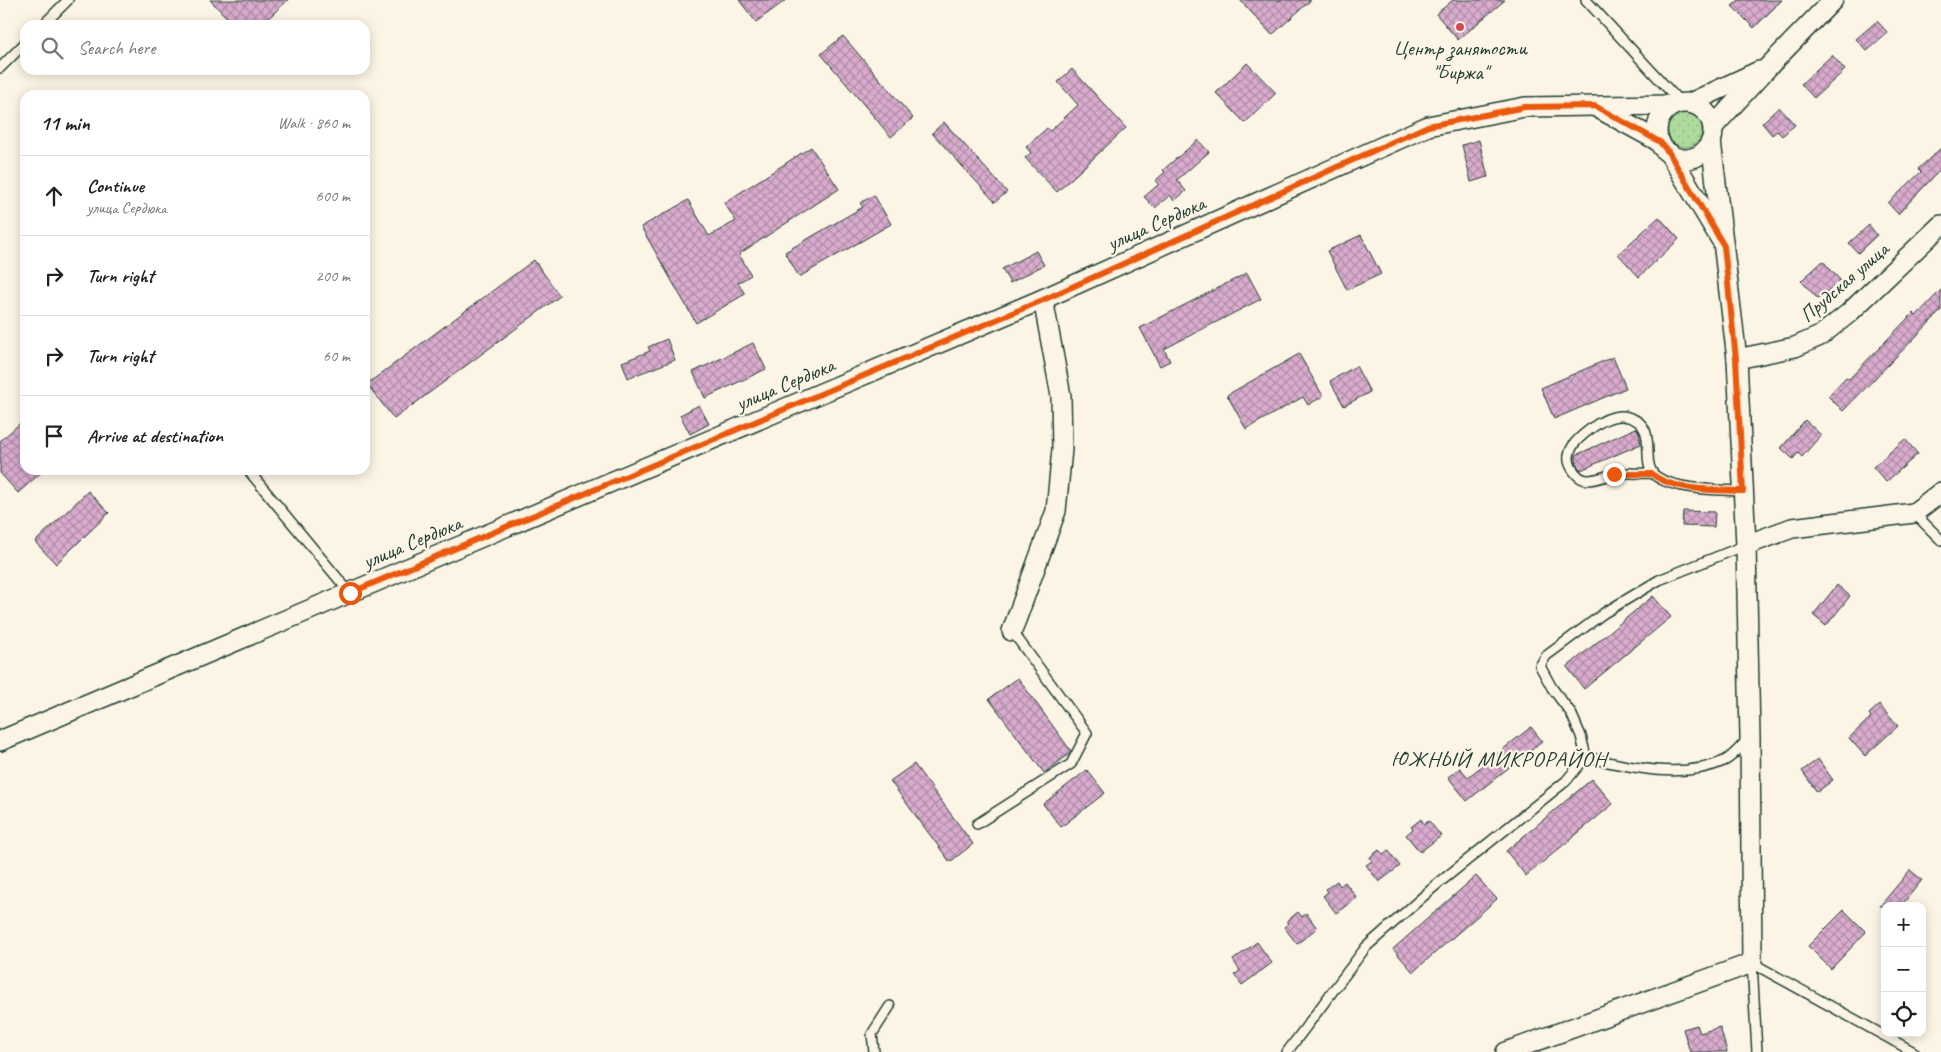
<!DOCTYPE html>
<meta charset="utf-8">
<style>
body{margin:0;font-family:Caveat,sans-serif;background:#f6f6f6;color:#222}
.controls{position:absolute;right:15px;bottom:15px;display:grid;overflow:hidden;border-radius:10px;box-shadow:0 2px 12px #0003}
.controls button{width:45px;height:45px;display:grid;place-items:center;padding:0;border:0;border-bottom:1px solid #e0e0e0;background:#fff;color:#222;font:25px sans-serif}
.stop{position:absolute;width:15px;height:15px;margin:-11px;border:4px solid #ea580c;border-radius:50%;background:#fff}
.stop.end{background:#ea580c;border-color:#fff;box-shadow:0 1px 5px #0008}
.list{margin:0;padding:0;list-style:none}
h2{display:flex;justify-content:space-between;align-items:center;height:65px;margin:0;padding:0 20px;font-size:21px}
h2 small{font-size:16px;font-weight:400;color:#767676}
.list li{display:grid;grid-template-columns:32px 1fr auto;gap:15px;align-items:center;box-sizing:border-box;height:80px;padding:0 20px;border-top:1px solid #e0e0e0}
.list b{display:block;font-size:19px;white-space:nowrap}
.list p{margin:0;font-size:16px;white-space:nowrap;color:#767676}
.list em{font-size:16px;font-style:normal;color:#767676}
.icon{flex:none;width:28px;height:28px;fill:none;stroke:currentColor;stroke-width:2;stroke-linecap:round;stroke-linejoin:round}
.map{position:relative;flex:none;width:1941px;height:1052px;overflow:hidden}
.search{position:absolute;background:#fff;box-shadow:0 2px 12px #0003;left:20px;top:20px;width:350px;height:55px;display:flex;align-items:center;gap:12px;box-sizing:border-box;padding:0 18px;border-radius:15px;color:#767676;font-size:19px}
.panel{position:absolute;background:#fff;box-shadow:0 2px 12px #0003;left:20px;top:90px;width:350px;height:385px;border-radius:15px}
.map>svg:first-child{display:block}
.grass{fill:url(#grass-dots);stroke:#668c68}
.building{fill:url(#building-cross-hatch);stroke:#1f3d34}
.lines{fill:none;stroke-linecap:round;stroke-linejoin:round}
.lane-casing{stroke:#1f3d34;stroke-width:12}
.street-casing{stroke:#1f3d34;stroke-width:22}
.lane{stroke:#fcf5e5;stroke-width:9}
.street{stroke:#fcf5e5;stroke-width:19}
.route{stroke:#ea580c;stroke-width:6}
.poi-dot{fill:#d1495b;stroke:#fcf5e5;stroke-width:2}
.labels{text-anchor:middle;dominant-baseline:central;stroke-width:4.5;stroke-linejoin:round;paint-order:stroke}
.poi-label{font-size:21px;fill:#1f3d34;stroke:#fcf5e5}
.street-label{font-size:21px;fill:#1f3d34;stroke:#fcf5e5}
.neighbourhood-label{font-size:22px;letter-spacing:1px;fill:#1f3d34;stroke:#fcf5e5}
</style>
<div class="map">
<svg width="1941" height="1052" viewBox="0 0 1941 1052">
<defs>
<pattern id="grass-dots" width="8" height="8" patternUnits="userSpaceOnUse" patternTransform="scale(1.25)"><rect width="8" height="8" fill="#addb9b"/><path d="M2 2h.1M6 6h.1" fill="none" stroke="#94bd86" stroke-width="1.8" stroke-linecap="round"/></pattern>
<pattern id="building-cross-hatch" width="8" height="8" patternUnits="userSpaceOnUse" patternTransform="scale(1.25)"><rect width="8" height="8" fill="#d9abcd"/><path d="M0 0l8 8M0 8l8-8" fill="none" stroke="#af8ca7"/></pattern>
</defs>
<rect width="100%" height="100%" fill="#fcf5e5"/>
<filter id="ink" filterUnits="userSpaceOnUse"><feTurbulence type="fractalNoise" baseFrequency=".02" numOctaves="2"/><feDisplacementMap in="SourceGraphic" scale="10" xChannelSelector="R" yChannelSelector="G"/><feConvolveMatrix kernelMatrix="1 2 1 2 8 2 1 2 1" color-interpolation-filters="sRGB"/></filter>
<g filter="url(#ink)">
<circle class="grass" cx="1685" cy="130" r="17"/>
<g class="building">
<path d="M210,0h78l-27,25h-27z"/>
<path d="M739,0h47l-30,22z"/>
<path d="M1240,0h71l-39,35z"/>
<path d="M1453,0h52l-47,40 -22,-26z"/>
<path d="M1739,0h43l-28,28 -22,-22z"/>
<path d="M1877,21l11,12 -21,18 -11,-12z"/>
<path d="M843,36l70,82 -22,19 -70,-83z"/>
<path d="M1832,55l13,15 -31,28 -13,-14z"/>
<path d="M1247,63l29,30 -31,30 -29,-30z"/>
<path d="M1072,69l54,59 -69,64 -32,-34 6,-5 -5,-6 21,-19 3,3 28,-26 -20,-23z"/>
<path d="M1779,107l16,18 -13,11 -5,-5 -5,4 -10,-12z"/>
<path d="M944,122l63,70 -12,10 -63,-69z"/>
<path d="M1198,140l11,12 -32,28 9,11 -12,10 -4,-6 -15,13 -11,-11 15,-13 -4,-3 10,-9 -2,-2z"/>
<path d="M1479,140l9,37 -17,5 -9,-37z"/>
<path d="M811,147l28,42 -100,65 12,21 -13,8 7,11 -49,29 -55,-96 47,-27 21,36 27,-15 -12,-18z"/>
<path d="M1941,148v21l-43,45 -10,-11 33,-31 -3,-3z"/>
<path d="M874,195l17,29 -92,53 -14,-25 78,-45 -3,-4z"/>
<path d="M1659,217l20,22 -40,38 -21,-23z"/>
<path d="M1869,225l8,10 -19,18 -9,-10z"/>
<path d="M1361,235l20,39 -34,16 -20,-39z"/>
<path d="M1036,251l8,14 -34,18 -8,-14z"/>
<path d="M534,260l26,36 -166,123 -27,-35z"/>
<path d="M1823,261l17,19 -22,19 -17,-18z"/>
<path d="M1247,273l14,26 -97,50 6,12 -10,5 -20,-38z"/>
<path d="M1941,290v21l-98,100 -15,-15 18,-19 3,2 64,-66 3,3z"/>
<path d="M667,339l8,21 -47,18 -6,-16 28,-11 -2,-4z"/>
<path d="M753,343l13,26 -61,29 -12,-26z"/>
<path d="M1299,354l24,42 -15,9 -5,-8 -57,32 -19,-34z"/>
<path d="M1613,357l13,31 -72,31 -13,-31z"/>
<path d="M1356,366l14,26 -26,14 -14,-25z"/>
<path d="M699,405l10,19 -19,10 -10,-19z"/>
<path d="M25,419v51h19l-26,23 -18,-20v-32z"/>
<path d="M1805,420l16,15 -19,22 -4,-4 -5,6 -12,-11z"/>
<path d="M1636,428l3,4 2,12 -60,26 -3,-3 -2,-6v-6z"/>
<path d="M1905,439l13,15 -32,28 -13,-15z"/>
<path d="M88,491l21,22 -53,51 -21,-22z"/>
<path d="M1683,511l32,1 -1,15 -32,-1z"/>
<path d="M1837,585l13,11 -24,30 -13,-11z"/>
<path d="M1653,596l18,21 -87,72 -17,-22z"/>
<path d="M1018,678l53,73 -3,4 -24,18 -55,-74z"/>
<path d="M1879,705l19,21 -33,30 -16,-18 22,-21 -2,-3z"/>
<path d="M1531,727l11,14 -75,60 -19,-24 12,-9 8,9z"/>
<path d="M1818,759l15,21 -16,12 -15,-21z"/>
<path d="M914,764l59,80 -23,18 -60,-81z"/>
<path d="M1087,770l18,23 -44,34 -18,-23z"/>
<path d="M1592,779l21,25 -87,72 -20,-25z"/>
<path d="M1421,819l3,5 5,-3 12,15 -21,16 -14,-17 7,-6 -2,-2z"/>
<path d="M1379,850l4,4 5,-4 12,16 -21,16 -13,-17 6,-4 -2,-4z"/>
<path d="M1910,870l12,10 -21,26h-21z"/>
<path d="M1476,876l21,23 -84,73 -20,-23z"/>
<path d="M1337,881l3,5 5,-4 12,16 -21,15 -13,-17 5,-4 -2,-3z"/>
<path d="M1844,910l22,22 -35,37 -23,-23z"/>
<path d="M1298,912l4,5 4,-4 11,15 -20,16 -13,-17 5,-4 -2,-2z"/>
<path d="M1257,942l15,21 -30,22 -8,-10 6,-4 -7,-11z"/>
<path d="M1697,1025l3,8 20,-6 7,25h-37l-7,-23z"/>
</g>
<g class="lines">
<g class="lane-casing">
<g id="lane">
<path d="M1586,0l95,103"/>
<path d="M43,25l25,-25"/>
<path d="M0,68l25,-25"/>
<path d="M248,470l102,123"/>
<path d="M1652,473c-12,1 -26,-1 -38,1 -9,2 -17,6 -26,6 -7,0 -11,-4 -15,-10 -14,-20 11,-37 26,-47 8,-5 20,-9 29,-6 34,9 9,47 29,60 20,13 62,13 86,14"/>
<path d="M1914,513l27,27"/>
<path d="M1586,757l-5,-21 -10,-23 -19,-25 -12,-22 6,-10 58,-43 55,-33 87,-35"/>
<path d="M977,824l94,-60 16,-31 -75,-102"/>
<path d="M874,1052l-2,-18 18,-28"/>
<path d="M1287,1052l79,-105 69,-61 131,-105 20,-24c42,10 96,23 138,4 9,-4 18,-16 25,-23"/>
<path d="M1757,1052l-5,-89 162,89"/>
</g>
</g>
<g class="street-casing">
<g id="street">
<path d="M1690,103l69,-32"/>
<circle cx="1685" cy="131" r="28"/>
<path d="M1596,107l64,35"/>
<path d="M1713,127l54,-59 66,-68"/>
<path d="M1669,153l51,85"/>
<path d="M1737,359l58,-12 25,-11 29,-23 92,-88"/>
<path d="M1746,545l46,-17 122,-15 27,-21"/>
<path d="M1012,631l44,-120 6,-62 -1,-53 -18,-97"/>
<path d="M0,741l1043,-442 385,-173 97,-19 148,-2"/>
<path d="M1506,1052l246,-89 -2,-226 -4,-192 -9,-186 -26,-218"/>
</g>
</g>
<use href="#lane" class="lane"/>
<use href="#street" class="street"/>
</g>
</g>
<g class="lines" filter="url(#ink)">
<path class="route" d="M350,593l693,-293 385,-174 97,-19 70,-1 65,36 9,11 55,93 12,113 7,132c-26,-1 -70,0 -91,-17h-38"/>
</g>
<circle class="poi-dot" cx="1460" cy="27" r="5"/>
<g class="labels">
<g class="poi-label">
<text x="1460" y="48">Центр занятости<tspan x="1460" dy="24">"Биржа"</tspan></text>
</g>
<g class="street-label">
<text transform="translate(1156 223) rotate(-24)">улица Сердюка</text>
<text transform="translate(1844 282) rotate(-41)">Прудская улица</text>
<text transform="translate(785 384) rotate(-23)">улица Сердюка</text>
<text transform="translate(412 542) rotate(-23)">улица Сердюка</text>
</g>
<g class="neighbourhood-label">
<text x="1499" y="759">ЮЖНЫЙ МИКРОРАЙОН</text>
</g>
</g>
</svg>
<div class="controls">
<button>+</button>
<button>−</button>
<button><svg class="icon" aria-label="locate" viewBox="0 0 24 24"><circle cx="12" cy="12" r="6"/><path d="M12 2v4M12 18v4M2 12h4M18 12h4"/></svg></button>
</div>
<div class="stop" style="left:350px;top:593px"></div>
<div class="stop end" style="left:1614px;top:474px"></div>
<div class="search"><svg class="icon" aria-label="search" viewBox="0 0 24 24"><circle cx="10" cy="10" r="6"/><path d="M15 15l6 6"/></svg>Search here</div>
<section class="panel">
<h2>11 min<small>Walk · 860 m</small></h2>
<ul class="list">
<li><svg class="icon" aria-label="ahead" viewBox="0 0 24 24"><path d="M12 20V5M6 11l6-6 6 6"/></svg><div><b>Continue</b><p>улица Сердюка</p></div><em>600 m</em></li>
<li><svg class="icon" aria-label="right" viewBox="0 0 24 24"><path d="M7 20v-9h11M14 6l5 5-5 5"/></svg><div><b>Turn right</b></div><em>200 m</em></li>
<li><svg class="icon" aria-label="right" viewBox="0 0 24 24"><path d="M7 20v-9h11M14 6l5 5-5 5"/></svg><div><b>Turn right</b></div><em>60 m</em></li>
<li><svg class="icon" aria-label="arrive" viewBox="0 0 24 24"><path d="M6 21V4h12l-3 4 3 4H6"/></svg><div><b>Arrive at destination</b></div></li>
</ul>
</section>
</div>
